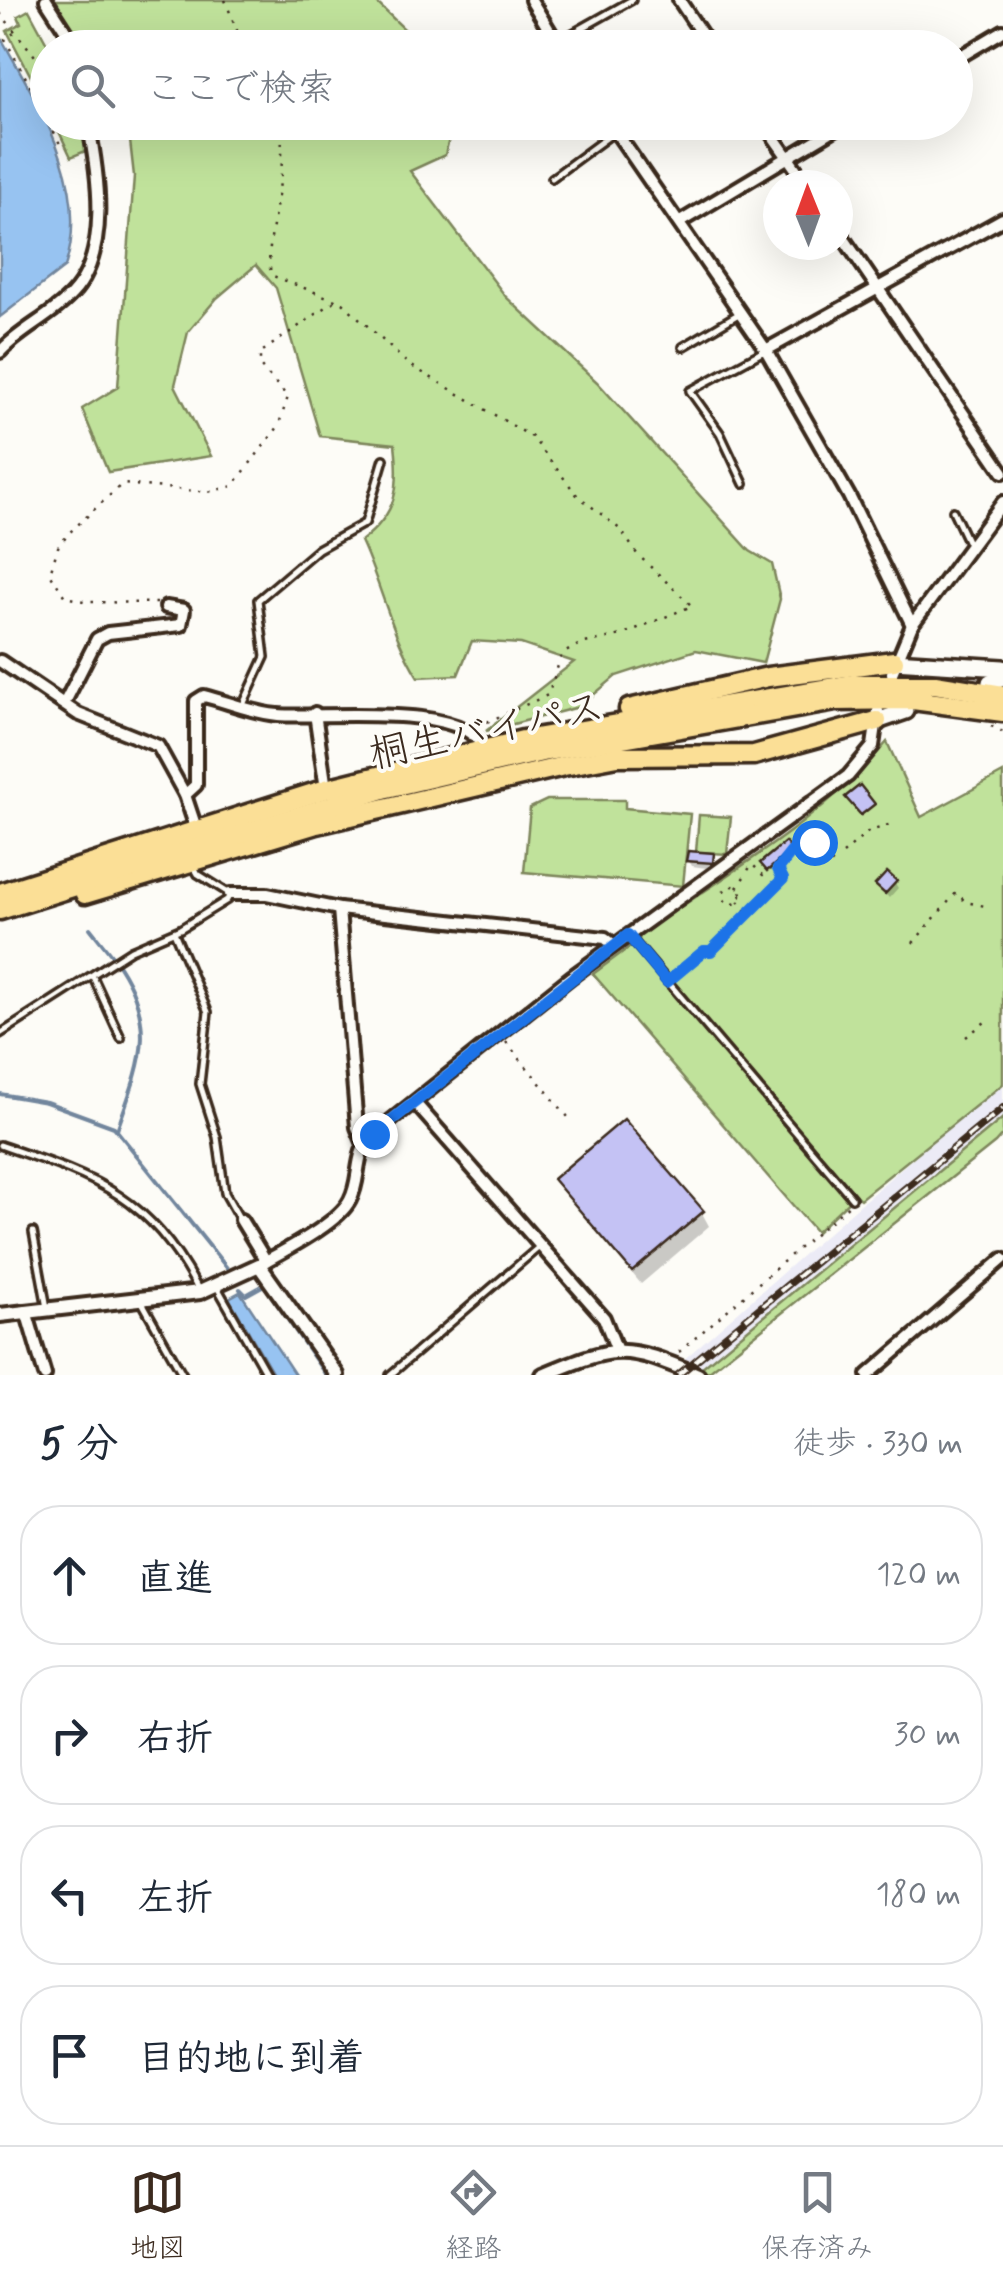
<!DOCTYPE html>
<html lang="ja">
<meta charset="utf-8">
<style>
body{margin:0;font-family:Mynerve,"Klee One",sans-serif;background:#f2f2f3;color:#1f2937}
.compass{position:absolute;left:763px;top:170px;width:90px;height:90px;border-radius:50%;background:#fff;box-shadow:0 10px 40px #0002;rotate:359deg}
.stop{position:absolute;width:30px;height:30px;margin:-22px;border:8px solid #1a73e8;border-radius:50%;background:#fff}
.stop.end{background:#1a73e8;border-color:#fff;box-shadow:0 2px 10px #0008}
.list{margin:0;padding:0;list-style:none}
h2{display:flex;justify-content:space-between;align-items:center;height:130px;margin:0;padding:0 40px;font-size:42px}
h2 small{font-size:32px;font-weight:400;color:#747a83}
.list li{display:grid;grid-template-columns:65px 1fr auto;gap:30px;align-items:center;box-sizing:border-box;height:140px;margin:0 20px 20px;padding:0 20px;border:2px solid #e0e1e3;border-radius:40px}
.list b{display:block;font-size:38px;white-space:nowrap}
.list em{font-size:32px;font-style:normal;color:#747a83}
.icon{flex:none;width:55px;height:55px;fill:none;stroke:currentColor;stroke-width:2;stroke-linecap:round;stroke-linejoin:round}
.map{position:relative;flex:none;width:1003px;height:1375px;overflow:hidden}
.search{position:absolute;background:#fff;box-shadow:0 10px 40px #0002;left:30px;right:30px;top:30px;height:110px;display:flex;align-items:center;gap:25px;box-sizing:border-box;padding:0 35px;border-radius:55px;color:#747a83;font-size:38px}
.sheet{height:770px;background:#fff}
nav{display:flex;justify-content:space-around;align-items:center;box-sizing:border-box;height:140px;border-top:2px solid #e0e1e3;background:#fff;font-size:28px;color:#747a83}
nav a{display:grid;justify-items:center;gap:5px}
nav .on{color:#3b2a1e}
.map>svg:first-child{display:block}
.built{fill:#ecebf6}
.green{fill:#c0e29b;stroke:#7e865c;stroke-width:2.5}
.water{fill:#97c3f1;stroke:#72869d;stroke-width:2.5}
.shadow{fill:#0003}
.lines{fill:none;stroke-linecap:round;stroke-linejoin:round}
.stream{stroke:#72869d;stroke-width:4}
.building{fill:#c4c2f4;stroke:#3b2a1e;stroke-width:2.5}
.service-casing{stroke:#3b2a1e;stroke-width:12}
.minor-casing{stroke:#3b2a1e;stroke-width:18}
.tertiary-casing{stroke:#3b2a1e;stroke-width:20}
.secondary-casing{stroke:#3b2a1e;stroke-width:22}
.trunk-casing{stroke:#3b2a1e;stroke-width:25}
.path{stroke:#3b2a1e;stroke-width:2.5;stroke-dasharray:2.5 8;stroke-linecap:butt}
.service{stroke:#fdfcf7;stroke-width:5}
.minor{stroke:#fdfcf7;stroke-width:10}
.tertiary{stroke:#fdfcf7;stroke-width:12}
.secondary{stroke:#fdfcf7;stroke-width:15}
.trunk{stroke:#fbdf96;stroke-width:18}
.rail-casing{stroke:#3b2a1e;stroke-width:8}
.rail{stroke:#fdfcf7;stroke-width:4;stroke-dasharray:11;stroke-linecap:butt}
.route{stroke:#1a73e8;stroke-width:12}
.labels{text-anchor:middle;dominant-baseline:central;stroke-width:8;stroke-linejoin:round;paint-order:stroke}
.street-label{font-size:40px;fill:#3b2a1e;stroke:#fdfcf7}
</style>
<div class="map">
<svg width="1003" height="1375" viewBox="0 0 1003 1375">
<rect width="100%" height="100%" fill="#fdfcf7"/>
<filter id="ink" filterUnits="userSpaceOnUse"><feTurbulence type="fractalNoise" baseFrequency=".01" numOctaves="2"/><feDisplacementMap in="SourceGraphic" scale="20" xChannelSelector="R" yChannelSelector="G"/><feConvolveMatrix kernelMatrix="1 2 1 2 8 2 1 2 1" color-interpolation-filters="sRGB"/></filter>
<g filter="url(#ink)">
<path class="built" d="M1003,1079v55l-8,9 -287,229 -27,-10z"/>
<g class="green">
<path d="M56,0h318l49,47h-341z"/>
<path d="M29,10l20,37 -2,60 -40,-76 14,-8 -3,-7z"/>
<path d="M55,123h25l8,27 -17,7z"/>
<path d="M128,123h325l-8,32 -35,16 96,126 91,85 153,169 22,13 8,35 -17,64 -67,-13 -80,26 -37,31 -93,24 88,-69 -53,-18 -49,-3 -14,34 -40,2c-27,-42 -36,-91 -57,-136 37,-28 39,-54 34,-97l-75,-8 -44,-148 -20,-23 -39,33 -29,34 -13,53 36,71 -103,16 -26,-63 36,-22 16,-211z"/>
<path d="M887,742l34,75 82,-44v311l-143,115 -5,-4 -39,37 -223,-258 46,-34 1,-5c86,-61 181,-113 247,-193z"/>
<path d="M547,800h78v8l65,6 -7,72 -159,-14 6,-64z"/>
<path d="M699,815l32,2 -4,37 -31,-2z"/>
<path d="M1003,1118v16l-8,9 -287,229 -7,-4z"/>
</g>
<g class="water">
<path d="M0,36c38,68 92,149 65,231l-65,50z"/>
<path d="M240,1292l55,83h-21l-45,-77z"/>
</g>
<g class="shadow">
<path d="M785,846l10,11 -7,-1 -18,15 -6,-7z"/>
<path d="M712,855l2,14 -22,-3 -3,-5z"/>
<path d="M895,883l3,5 -9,10 -11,-12z"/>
<path d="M556,1180l146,33 7,13 -68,58z"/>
</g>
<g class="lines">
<g class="stream">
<path d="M90,928l23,29"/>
<path d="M0,1094l46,8 68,25 113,141"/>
<path d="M117,1130c22,-64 42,-102 2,-164"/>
<path d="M240,1289l6,6 18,-10 62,90"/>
</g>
</g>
<g class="building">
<path d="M860,785l15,19 -14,11 -16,-18z"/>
<path d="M785,842l12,14 -11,-1 -19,16 -7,-8z"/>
<path d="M800,843l18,2 -2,13 -18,-2z"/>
<path d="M688,851l26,2 -1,10 -27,-2z"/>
<path d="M887,872l10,9 -12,13 -10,-9z"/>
<path d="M624,1119l80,92 -72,61 -79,-93z"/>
</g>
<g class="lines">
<g class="service-casing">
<g id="service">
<path d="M559,41l73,-41"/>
<path d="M552,178l61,-45"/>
<path d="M683,347l57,-34"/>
<path d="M744,484l-24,-51 -30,-42 74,-40"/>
<path d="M953,511l17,36"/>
<path d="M242,707l23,-50 -7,-57 60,-51 47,-26 19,-64"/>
<path d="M174,932l34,80 -8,72 17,53 8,56 14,25"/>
<path d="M628,935l224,263"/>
<path d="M93,977l28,61"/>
<path d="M0,1034l131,-84 49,-21 47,-29 3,-6 -32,-20 -4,-7"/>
<path d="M0,1145c96,33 148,49 198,144"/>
<path d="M33,1232l14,76"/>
<path d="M217,1287l50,88"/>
<path d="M142,1302l41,73"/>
<path d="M390,1375l149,-128"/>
</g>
</g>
<g class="minor-casing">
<g id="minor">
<path d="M46,0l31,48"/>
<path d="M531,0l29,48"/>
<path d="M679,0l32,48"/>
<path d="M956,59l47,-28"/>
<path d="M609,122l157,228 83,146 63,129"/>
<path d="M763,122l44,63"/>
<path d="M680,222l167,-100"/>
<path d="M838,230l165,242"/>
<path d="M766,350l237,-131"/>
<path d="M0,352c21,-23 51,-35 72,-58 39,-41 26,-122 16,-172"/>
<path d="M0,661l78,53 80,32 27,49 12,36"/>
<path d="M892,673l20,-48 91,-123"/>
<path d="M64,704l33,-65 11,-6 73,-8 3,-15 -18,-3"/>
<path d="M315,713l11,76"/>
<path d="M185,795l11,-10v-84l8,-5c24,6 49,17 74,19 41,4 187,-14 205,33"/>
<path d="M230,894h37l72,15 266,29 9,7"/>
<path d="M339,909l18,218 7,17"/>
<path d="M415,1103l189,215 12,30"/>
<path d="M241,1220l25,41"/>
<path d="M259,1265c24,-14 79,-41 91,-65 12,-22 3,-48 24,-66l197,-157 277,-201 25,-30 5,-35"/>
<path d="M26,1311l19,64"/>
<path d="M868,1375l135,-116"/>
</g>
</g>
<g class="tertiary-casing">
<g id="tertiary">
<path d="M0,1315l200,-23 59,-27 78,110"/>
<path d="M543,1375c74,-31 81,-31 155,0"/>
</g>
</g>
<g class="secondary-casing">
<g id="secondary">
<path d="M894,661l109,7"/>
<path d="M990,682l13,-5"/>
<path d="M877,721l29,-10"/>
</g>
</g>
<g class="trunk-casing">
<g id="trunk">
<path d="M629,709l139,-32 126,-16"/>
<path d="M0,893l326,-104 197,-49 329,-56h83l68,11"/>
<path d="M85,894l232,-70 247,-58 54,-10 136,-1 123,-34"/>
<path d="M0,910l387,-122 155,-36 294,-51 77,-1 90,12"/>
</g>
</g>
<g class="path">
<path d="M225,0l19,48"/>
<path d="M0,13l48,59"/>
<path d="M14,33l-9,6 43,80"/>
<path d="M49,122l12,24"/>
<path d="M277,122c18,43 -19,133 -4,154l70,27 65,61 124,73 45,58 44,35 16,24 55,52 -71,29 -41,9 -18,10 -14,41 -70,31"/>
<path d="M157,603l-69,-1 -23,-5 -15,-24 8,-26 12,-15 52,-48 86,8 25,-6 45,-59 10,-30 -28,-31v-13l75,-52"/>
<path d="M991,726l12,6"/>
<path d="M843,854l25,-22 23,-8"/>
<circle cx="732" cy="895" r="9"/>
<path d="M737,888l15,-24 11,11 32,-23 6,-12 13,1 23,28"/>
<path d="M738,901l8,10"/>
<path d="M913,943l43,-50 10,9 19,4"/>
<path d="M676,974l28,-23h7l72,-72 -5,-10 6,-8"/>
<path d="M966,1037l19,-15"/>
<path d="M506,1042l62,75"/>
<path d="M679,1352l171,-148"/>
</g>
<use href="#service" class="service"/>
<use href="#minor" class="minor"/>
<use href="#tertiary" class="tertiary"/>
<use href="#secondary" class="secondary"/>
<use href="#trunk" class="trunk"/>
<g class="rail-casing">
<path id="rail" d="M678,1375l325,-267"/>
</g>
<use href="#rail" class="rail"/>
</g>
</g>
<g class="lines" filter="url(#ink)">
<path class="route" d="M374,1134l254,-199 39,47 37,-31h7l72,-72 -5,-10 23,-29 13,2"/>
</g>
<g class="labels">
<g class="street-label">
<text transform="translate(487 732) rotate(-12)">桐生バイパス</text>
</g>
</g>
</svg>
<svg class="compass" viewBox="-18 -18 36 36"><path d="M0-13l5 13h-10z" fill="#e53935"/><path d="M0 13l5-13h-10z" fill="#747a83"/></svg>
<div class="stop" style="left:814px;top:842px"></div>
<div class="stop end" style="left:374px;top:1134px"></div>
<div class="search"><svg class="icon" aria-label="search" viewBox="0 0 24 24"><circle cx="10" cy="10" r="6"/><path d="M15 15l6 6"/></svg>ここで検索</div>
</div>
<section class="sheet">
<h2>5 分<small>徒歩 · 330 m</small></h2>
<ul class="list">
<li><svg class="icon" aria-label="ahead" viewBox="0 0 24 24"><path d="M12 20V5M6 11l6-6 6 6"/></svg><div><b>直進</b></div><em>120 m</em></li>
<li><svg class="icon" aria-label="right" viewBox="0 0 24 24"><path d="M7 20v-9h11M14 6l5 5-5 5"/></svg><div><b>右折</b></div><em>30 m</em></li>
<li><svg class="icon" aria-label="left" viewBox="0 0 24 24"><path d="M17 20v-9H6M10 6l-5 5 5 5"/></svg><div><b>左折</b></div><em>180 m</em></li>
<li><svg class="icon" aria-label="arrive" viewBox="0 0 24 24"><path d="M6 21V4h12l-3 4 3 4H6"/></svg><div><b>目的地に到着</b></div></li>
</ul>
</section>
<nav>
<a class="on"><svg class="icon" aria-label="map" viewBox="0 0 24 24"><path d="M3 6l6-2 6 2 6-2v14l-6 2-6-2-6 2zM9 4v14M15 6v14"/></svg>地図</a>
<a><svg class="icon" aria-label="directions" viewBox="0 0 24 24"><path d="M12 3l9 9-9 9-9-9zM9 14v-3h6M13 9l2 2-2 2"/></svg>経路</a>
<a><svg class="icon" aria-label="saved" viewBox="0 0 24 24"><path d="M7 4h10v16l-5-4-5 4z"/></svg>保存済み</a>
</nav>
